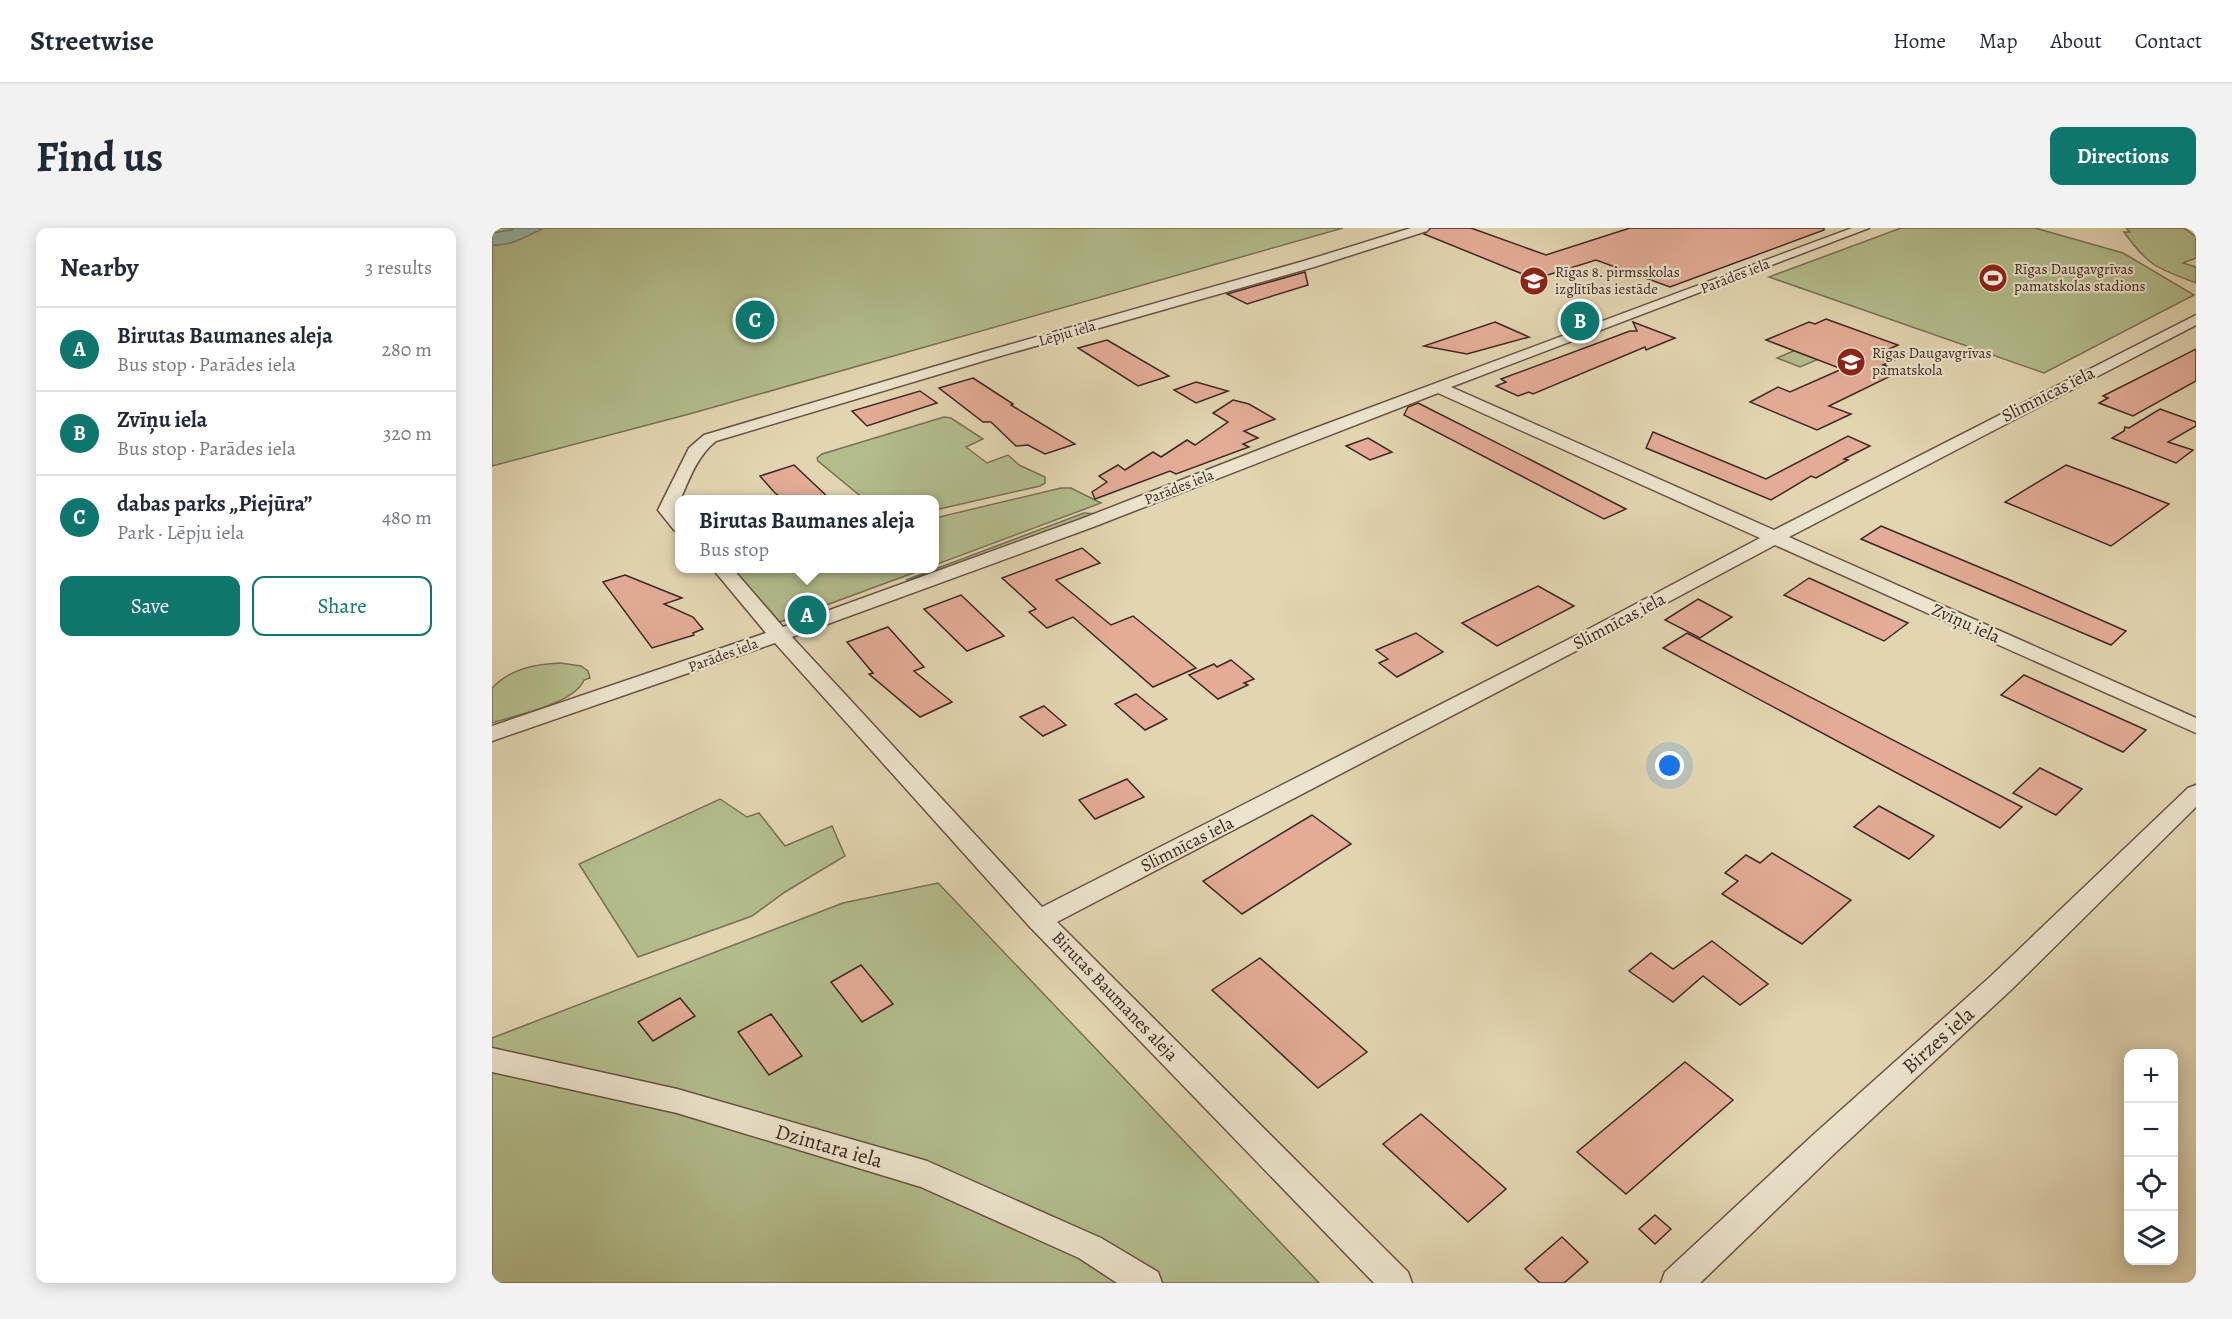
<!DOCTYPE html>
<meta charset="utf-8">
<style>
body{margin:0;font-family:Alegreya,serif;background:#f2f2f3;color:#1f2937}
.controls{position:absolute;right:18px;bottom:18px;display:grid;overflow:hidden;border-radius:12px;box-shadow:0 3px 15px #0003}
.controls button{width:54px;height:54px;display:grid;place-items:center;padding:0;border:0;border-bottom:2px solid #e0e1e3;background:#fff;color:#1f2937;font:30px sans-serif}
.you{position:absolute;left:1178px;top:538px;width:21px;height:21px;margin:-15px;border:4px solid #fff;border-radius:50%;background:#1a73e8;box-shadow:0 0 0 9px #1a73e833}
.badge{display:grid;place-items:center;width:39px;height:39px;border-radius:50%;background:#0f766e;color:#fff;font-size:20px;font-weight:700}
.pin{position:absolute;translate:-50% -50%;border:3px solid #fff;box-shadow:0 2px 6px #0006}
.popup{position:absolute;left:183px;top:267px;width:264px;height:78px;box-sizing:border-box;display:grid;place-content:center;border-radius:12px;background:#fff;filter:drop-shadow(0 2px 4px #0005);font-size:20px;white-space:nowrap;color:#747a83}
.popup b{font-size:22px;color:#1f2937}
.popup::after{content:'';position:absolute;left:50%;top:100%;margin-left:-12px;border:12px solid transparent;border-top-color:#fff}
.list{margin:0;padding:0;list-style:none}
h2{display:flex;justify-content:space-between;align-items:center;height:78px;margin:0;padding:0 24px;font-size:26px}
h2 small{font-size:20px;font-weight:400;color:#747a83}
.list li{display:grid;grid-template-columns:39px 1fr auto;gap:18px;align-items:center;box-sizing:border-box;height:84px;padding:0 24px;border-top:2px solid #e0e1e3}
.list b{display:block;font-size:22px;white-space:nowrap}
.list p{margin:0;font-size:20px;white-space:nowrap;color:#747a83}
.list em{font-size:20px;font-style:normal;color:#747a83}
.actions{display:flex;gap:12px;padding:18px 24px}
.actions a{flex:1;padding:14px 0;border:2px solid #0f766e;border-radius:12px;text-align:center;font-size:21px;color:#0f766e}
.actions .main{background:#0f766e;color:#fff}
.icon{flex:none;width:33px;height:33px;fill:none;stroke:currentColor;stroke-width:2;stroke-linecap:round;stroke-linejoin:round}
.map{position:relative;flex:none;width:1704px;height:1055px;overflow:hidden;border-radius:12px}
header{display:flex;align-items:center;gap:36px;box-sizing:border-box;height:84px;padding:0 30px;background:#fff;border-bottom:2px solid #e0e1e3}
header strong{font-size:28px}
nav{display:flex;gap:33px;margin-inline-start:auto;font-size:21px}
.intro{display:flex;align-items:center;justify-content:space-between;box-sizing:border-box;height:144px;padding:0 36px}
h1{margin:0;font-size:42px}
.button{padding:15px 27px;border-radius:12px;background:#0f766e;color:#fff;font-size:21px;font-weight:700}
main{display:flex;gap:36px;padding:0 36px}
aside{flex:1;background:#fff;border-radius:12px;box-shadow:0 3px 15px #0003}
.map>svg:first-child{display:block}
.green{fill:#b3bd8c;stroke:#787256;stroke-width:1.5}
.water{fill:#95b9a8;stroke:#727f72;stroke-width:1.5}
.building{fill:#e4ac97;stroke:#3e2820;stroke-width:1.5}
.lines{fill:none;stroke-linecap:round;stroke-linejoin:round}
.minor-casing{stroke:#675344;stroke-width:3}
.minor{fill:#ece4cc;fill-rule:evenodd}
.labels{text-anchor:middle;dominant-baseline:central;stroke-width:4.5;stroke-linejoin:round;paint-order:stroke}
.far-poi-label{font-size:15px;fill:#3e2820;stroke:#ece4cc;text-anchor:start}
.far-street-label{font-size:15px;fill:#3e2820;stroke:#ece4cc}
.street-label{font-size:18px;fill:#3e2820;stroke:#ece4cc}
.near-street-label{font-size:21px;fill:#3e2820;stroke:#ece4cc}
</style>
<header>
<strong>Streetwise</strong>
<nav><a>Home</a><a>Map</a><a>About</a><a>Contact</a></nav>
</header>
<div class="intro"><h1>Find us</h1><a class="button">Directions</a></div>
<main>
<aside>
<h2>Nearby<small>3 results</small></h2>
<ul class="list">
<li><span class="badge">A</span><div><b>Birutas Baumanes aleja</b><p>Bus stop · Parādes iela</p></div><em>280 m</em></li>
<li><span class="badge">B</span><div><b>Zvīņu iela</b><p>Bus stop · Parādes iela</p></div><em>320 m</em></li>
<li><span class="badge">C</span><div><b>dabas parks „Piejūra”</b><p>Park · Lēpju iela</p></div><em>480 m</em></li>
</ul>
<div class="actions"><a class="main">Save</a><a>Share</a></div>
</aside>
<div class="map">
<svg width="1704" height="1055" viewBox="0 0 1704 1055">
<rect width="100%" height="100%" fill="#e2d5b1"/>
<filter id="stains"><feTurbulence type="fractalNoise" baseFrequency=".00333" numOctaves="4"/><feColorMatrix values="0 0 0 0 .2 0 0 0 0 .09 0 0 0 0 .02 0 0 0 .5 -.17"/></filter>
<radialGradient id="worn" r=".72"><stop offset=".6" stop-color="#630" stop-opacity="0"/><stop offset="1" stop-color="#630" stop-opacity=".3"/></radialGradient>
<g class="green">
<path d="M0,0h851l-650,185 -201,53z"/>
<path d="M1409,0h134l88,25 71,42 -150,78 -275,-96z"/>
<path d="M1634,0h58l12,9v21l-13,5 13,4v16c-39,-15 -47,-16 -72,-51h6z"/>
<path d="M1327,112l25,8 -44,19 -23,-9z"/>
<path d="M452,189l7,1 32,21 -17,8 21,16 21,-8 11,10 26,12v6l-5,3 -105,24 -1,-10 -70,-1 -46,-38 -1,-3 5,-4z"/>
<path d="M569,260h10l30,15 -166,62v-47z"/>
<path d="M592,285l13,1 -158,57 -33,9z"/>
<path d="M241,341h191l-144,53z"/>
<path d="M68,435l21,3 7,5 2,7 -6,2c-10,24 -68,35 -92,43v-35c18,-19 43,-24 68,-25z"/>
<path d="M228,571l27,18 12,-4 26,33 47,-20 13,30 -60,36 -33,24 -114,41 -59,-93z"/>
<path d="M446,655l381,400h-827v-245l351,-135z"/>
</g>
<path class="water" d="M20,0h32c-15,7 -34,19 -52,17v-12l20,-3z"/>
<g class="building">
<path d="M939,0h40l75,27 84,-27h194v2l-154,57 -74,-27 -61,19 -111,-45z"/>
<path d="M813,44l3,13 -61,19 -20,-10z"/>
<path d="M1334,91l72,26 -13,6 16,6 -18,8 18,6 -72,35 22,8 -34,16 -67,-28 28,-15 12,5 52,-23 -76,-29 43,-18 6,2z"/>
<path d="M1003,94l34,15 -62,17 -43,-8z"/>
<path d="M1141,94l42,16 -29,12 -1,-3 -112,47 -4,-2 -11,4 -22,-10 10,-4 -5,-3 129,-48h7z"/>
<path d="M615,112l62,36 -31,10 -60,-38z"/>
<path d="M1704,121v32l-63,35 -34,-13 9,-5 -5,-2z"/>
<path d="M481,150l40,26 -2,1 64,39 -30,10 -17,-9 -12,1 -25,-24h-8l-44,-34z"/>
<path d="M704,154l32,9 -32,12 -22,-13z"/>
<path d="M428,163l17,12 -70,23 -15,-15z"/>
<path d="M741,172l16,4 26,15 -31,12 14,7 -15,6 6,3 -73,27 -6,-3 -75,28 -3,-7 15,-10 -8,-6 19,-11 7,5 28,-18 8,5 26,-17 8,5 33,-23 -15,-9z"/>
<path d="M926,175l111,56 97,50 -22,10 -200,-104 4,-8z"/>
<path d="M1668,181l36,13v4l-28,16 25,8 -17,13 -64,-25 12,-7 1,-4 4,1z"/>
<path d="M1161,204l113,47 82,-43 22,10 -26,13 4,1 -32,18 -5,-2 -40,24 -125,-52z"/>
<path d="M876,210l24,14 -22,8 -24,-14z"/>
<path d="M302,237l37,35h-46l-10,-7 -15,-17z"/>
<path d="M1574,237l72,27 31,12 -58,42 -106,-44z"/>
<path d="M1389,298l129,54 116,51 -15,14 -250,-106z"/>
<path d="M590,320l18,15 -44,17 55,45 22,-9 63,52 -43,19 -80,-70 -26,11 -18,-16 7,-3 -34,-31z"/>
<path d="M133,347l57,23 -18,6 29,13 10,12 -10,4 1,2 -42,13 -49,-66z"/>
<path d="M1317,350l99,45 -24,18 -100,-46z"/>
<path d="M1046,358l36,20 -77,40 -35,-23z"/>
<path d="M469,367l43,41 -37,15 -43,-42z"/>
<path d="M1206,371l34,18 -32,21 -35,-18z"/>
<path d="M396,399l36,40 -10,4 38,31 -32,15 -51,-43 4,-1 -26,-31z"/>
<path d="M924,405l27,19 -46,25 -18,-14 9,-4 -12,-9z"/>
<path d="M1195,405l335,174 -22,21 -337,-180z"/>
<path d="M739,432l23,19 -10,4 4,2 -30,14 -29,-24 25,-11 3,3z"/>
<path d="M1532,447l122,55 -23,22 -122,-57z"/>
<path d="M644,466l31,25 -22,11 -30,-26z"/>
<path d="M552,478l22,19 -23,11 -23,-19z"/>
<path d="M1548,540l42,21 -26,26 -43,-22z"/>
<path d="M635,551l17,18 -49,22 -16,-19z"/>
<path d="M1387,578l55,30 -25,23 -55,-32z"/>
<path d="M820,587l39,29 -109,70 -39,-33z"/>
<path d="M1280,625l79,47 -49,44 -80,-50 16,-13 -13,-8 21,-18 14,8z"/>
<path d="M1220,713l56,43 -28,21 -37,-29 -30,26 -44,-31 22,-18 22,16z"/>
<path d="M768,730l107,94 -49,36 -106,-98z"/>
<path d="M369,737l32,39 -31,18 -31,-40z"/>
<path d="M188,770l15,18 -42,25 -15,-19z"/>
<path d="M279,786l31,42 -33,19 -31,-43z"/>
<path d="M1193,834l48,38 -107,94 -49,-42z"/>
<path d="M929,886l85,75 -38,33 -85,-78z"/>
<path d="M1163,987l16,14 -16,15 -16,-15z"/>
<path d="M1070,1009l26,25 -24,21h-24l-15,-14z"/>
</g>
<g class="lines">
<g class="minor-casing">
<g id="minor">
<path d="M919,0h18l-2,3 -113,36 -324,92 -274,82c-21,16 -30,47 -40,69l4,4v17l-6,-1 -16,-20 31,-62 15,-13 276,-82 324,-92z"/>
<path d="M1360,0h17l-418,159 323,143 422,-215v10l-407,212 407,181v15l-421,-188 -178,95 -540,282 351,350 4,11h-38l-344,-356 -255,-284 -283,98v-15l274,-93 -54,-65h20l51,59 298,-108 221,-86zM946,165l322,145 -177,94 -541,275 -250,-270 301,-110z"/>
<path d="M1704,557v22l-185,183 -176,163 -135,130h-39l4,-11 148,-137 178,-159 197,-188z"/>
<path d="M0,820l185,41 250,72 174,77 57,34 4,11h-45l-38,-25 -158,-71 -244,-74 -185,-41z"/>
</g>
</g>
<use href="#minor" class="minor"/>
</g>
<defs>
<g id="stadium-disc" transform="scale(1.5)"><circle r="9.5" fill="#8f2418" stroke="#ece4cc"/><path d="M0-5a6.5 5 0 1 0 0 10a6.5 5 0 1 0 0-10ZM-3.5-1.8h7v3.6h-7Z" fill="#fff"/></g>
<g id="school-disc" transform="scale(1.5)"><circle r="9.5" fill="#8f2418" stroke="#ece4cc"/><path d="M0-5L7-2L0 1L-7-2ZM-4 1L0 2.5L4 1V4Q0 6-4 4Z" fill="#fff"/></g>
</defs>
<g fill-rule="evenodd">
<use href="#stadium-disc" x="1501" y="50"/>
<use href="#school-disc" x="1042" y="53"/>
<use href="#school-disc" x="1359" y="134"/>
</g>
<g class="labels">
<g class="far-poi-label">
<text x="1522" y="41">Rīgas Daugavgrīvas<tspan x="1522" dy="17">pamatskolas stadions</tspan></text>
<text x="1063" y="44">Rīgas 8. pirmsskolas<tspan x="1063" dy="17">izglītības iestāde</tspan></text>
<text x="1380" y="125">Rīgas Daugavgrīvas<tspan x="1380" dy="17">pamatskola</tspan></text>
</g>
<g class="far-street-label">
<text transform="translate(1243 48) rotate(-21)">Parādes iela</text>
<text transform="translate(575 105) rotate(-16)">Lēpju iela</text>
<text transform="translate(687 259) rotate(-21)">Parādes iela</text>
<text transform="translate(231 427) rotate(-20)">Parādes iela</text>
</g>
<g class="street-label">
<text transform="translate(1556 166) rotate(-27)">Slimnīcas iela</text>
<text transform="translate(1127 393) rotate(-28)">Slimnīcas iela</text>
<text transform="translate(1474 395) rotate(24)">Zvīņu iela</text>
<text transform="translate(695 616) rotate(-27)">Slimnīcas iela</text>
<text transform="translate(623 768) rotate(46)">Birutas Baumanes aleja</text>
</g>
<g class="near-street-label">
<text transform="translate(1446 812) rotate(-42)">Birzes iela</text>
<text transform="translate(337 918) rotate(16)">Dzintara iela</text>
</g>
</g>
<rect width="100%" height="100%" filter="url(#stains)"/>
<rect width="100%" height="100%" fill="url(#worn)"/>
</svg>
<div class="controls">
<button>+</button>
<button>−</button>
<button><svg class="icon" aria-label="locate" viewBox="0 0 24 24"><circle cx="12" cy="12" r="6"/><path d="M12 2v4M12 18v4M2 12h4M18 12h4"/></svg></button>
<button><svg class="icon" aria-label="layers" viewBox="0 0 24 24"><path d="M12 4l9 5-9 5-9-5zM3 14l9 5 9-5"/></svg></button>
</div>
<div class="you"></div>
<div class="pin badge" style="left:315px;top:387px">A</div>
<div class="popup"><b>Birutas Baumanes aleja</b>Bus stop</div>
<div class="pin badge" style="left:1088px;top:93px">B</div>
<div class="pin badge" style="left:263px;top:92px">C</div>
</div>
</main>
